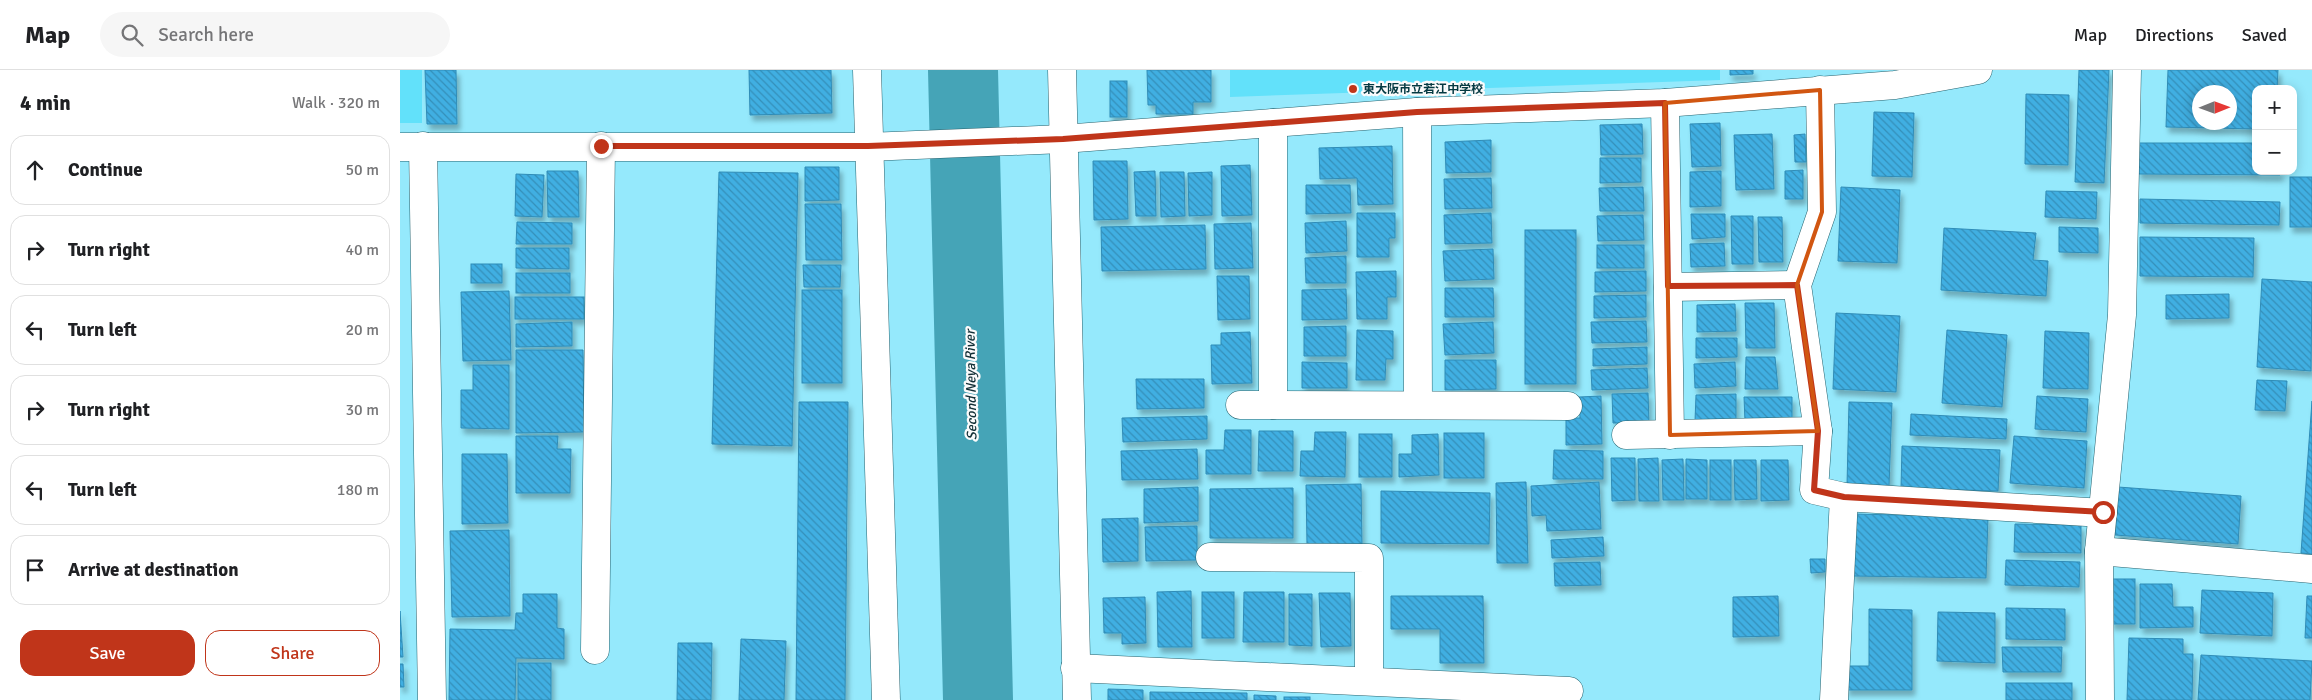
<!DOCTYPE html>
<meta charset="utf-8">
<style>
body{margin:0;font-family:Signika,"Noto Sans JP",sans-serif;background:#f6f6f6;color:#202124}
.controls{position:absolute;right:15px;top:15px;display:grid;overflow:hidden;border-radius:10px;box-shadow:0 2px 12px #0003}
.controls button{width:45px;height:45px;display:grid;place-items:center;padding:0;border:0;border-bottom:1px solid #e0e0e0;background:#fff;color:#202124;font:25px sans-serif}
.compass{position:absolute;left:1792px;top:15px;width:45px;height:45px;border-radius:50%;background:#fff;box-shadow:0 2px 12px #0003;rotate:89deg}
.stop{position:absolute;width:15px;height:15px;margin:-11px;border:4px solid #c0351a;border-radius:50%;background:#fff}
.stop.end{background:#c0351a;border-color:#fff;box-shadow:0 1px 5px #0008}
.list{margin:0;padding:0;list-style:none}
h2{display:flex;justify-content:space-between;align-items:center;height:65px;margin:0;padding:0 20px;font-size:21px}
h2 small{font-size:16px;font-weight:400;color:#757577}
.list li{display:grid;grid-template-columns:32px 1fr auto;gap:15px;align-items:center;box-sizing:border-box;height:70px;margin:0 10px 10px;padding:0 10px;border:1px solid #e0e0e0;border-radius:15px}
.list b{display:block;font-size:19px;white-space:nowrap}
.list em{font-size:16px;font-style:normal;color:#757577}
.actions{display:flex;gap:10px;padding:15px 20px}
.actions a{flex:1;padding:11px 0;border:1px solid #c0351a;border-radius:15px;text-align:center;font-size:18px;color:#c0351a}
.actions .main{background:#c0351a;color:#fff}
.icon{flex:none;width:28px;height:28px;fill:none;stroke:currentColor;stroke-width:2;stroke-linecap:round;stroke-linejoin:round}
.map{position:relative;flex:none;width:1912px;height:630px;overflow:hidden}
header{display:flex;align-items:center;gap:30px;box-sizing:border-box;height:70px;padding:0 25px;background:#fff;border-bottom:1px solid #e0e0e0}
header strong{font-size:24px}
nav{display:flex;gap:28px;margin-inline-start:auto;font-size:18px}
.search{width:350px;height:45px;background:#f6f6f6;display:flex;align-items:center;gap:12px;box-sizing:border-box;padding:0 18px;border-radius:28px;color:#757577;font-size:19px}
main{display:flex}
aside{flex:1;background:#fff}
.map>svg:first-child{display:block}
.built{fill:#62e1fa}
.lines{fill:none;stroke-linecap:round;stroke-linejoin:round}
.river{stroke:#45a4b7;stroke-width:70}
.building{fill:url(#building-back-hatch);stroke:#2f8cb7;fill-rule:evenodd;filter:url(#shadow)}
.minor-casing{stroke:#27636f;stroke-width:29}
.minor{stroke:#fff;stroke-width:28}
.route{stroke:#c0351a;stroke-width:6}
.marked{fill:none;stroke:#d15611;stroke-width:4;stroke-linejoin:round}
.poi-dot{fill:#c0351a;stroke:#fbfbfb;stroke-width:2}
.labels{text-anchor:middle;dominant-baseline:central;stroke-width:4.5;stroke-linejoin:round;paint-order:stroke}
.poi-label{font-size:12px;font-weight:bold;fill:#043942;stroke:#fbfbfb;text-anchor:start}
.water-label{font-size:14px;font-style:italic;fill:#122f36;stroke:#fbfbfb}
</style>
<header>
<strong>Map</strong>
<div class="search"><svg class="icon" aria-label="search" viewBox="0 0 24 24"><circle cx="10" cy="10" r="6"/><path d="M15 15l6 6"/></svg>Search here</div>
<nav><a>Map</a><a>Directions</a><a>Saved</a></nav>
</header>
<main>
<aside>
<h2>4 min<small>Walk · 320 m</small></h2>
<ul class="list">
<li><svg class="icon" aria-label="ahead" viewBox="0 0 24 24"><path d="M12 20V5M6 11l6-6 6 6"/></svg><div><b>Continue</b></div><em>50 m</em></li>
<li><svg class="icon" aria-label="right" viewBox="0 0 24 24"><path d="M7 20v-9h11M14 6l5 5-5 5"/></svg><div><b>Turn right</b></div><em>40 m</em></li>
<li><svg class="icon" aria-label="left" viewBox="0 0 24 24"><path d="M17 20v-9H6M10 6l-5 5 5 5"/></svg><div><b>Turn left</b></div><em>20 m</em></li>
<li><svg class="icon" aria-label="right" viewBox="0 0 24 24"><path d="M7 20v-9h11M14 6l5 5-5 5"/></svg><div><b>Turn right</b></div><em>30 m</em></li>
<li><svg class="icon" aria-label="left" viewBox="0 0 24 24"><path d="M17 20v-9H6M10 6l-5 5 5 5"/></svg><div><b>Turn left</b></div><em>180 m</em></li>
<li><svg class="icon" aria-label="arrive" viewBox="0 0 24 24"><path d="M6 21V4h12l-3 4 3 4H6"/></svg><div><b>Arrive at destination</b></div></li>
</ul>
<div class="actions"><a class="main">Save</a><a>Share</a></div>
</aside>
<div class="map">
<svg width="1912" height="630" viewBox="0 0 1912 630">
<defs>
<pattern id="building-back-hatch" width="6" height="6" patternUnits="userSpaceOnUse" patternTransform="scale(1.25)"><rect width="6" height="6" fill="#41afe2"/><path d="M-1 5l2 2M0 0l6 6M5-1l2 2" fill="none" stroke="#348fb9"/></pattern>
<filter id="shadow"><feDropShadow dx="3" dy="5.5" stdDeviation="2.5" flood-color="#0004"/></filter>
</defs>
<rect width="100%" height="100%" fill="#95e9fc"/>
<g class="built">
<rect x="0" y="0" width="22" height="53"/>
<path d="M830,0h490v10l-490,17z"/>
</g>
<g class="lines">
<path class="river" d="M563,0l15,630"/>
</g>
<g class="building">
<path d="M25,0h31l1,54h-30z"/>
<path d="M349,0h82l1,43 -82,2z"/>
<path d="M747,0h64v32h-18v12h-37v-9h-8z"/>
<path d="M1330,0h23v4l-23,1z"/>
<path d="M1679,0h30l-5,113 -29,-1z"/>
<path d="M1768,0h110l-1,19h-21v40l-90,-2zM1800,22h30v30h-30z"/>
<rect x="710" y="11" width="17" height="36"/>
<path d="M1626,24l43,1 -1,70 -43,-1z"/>
<path d="M1474,42l40,1 -2,64 -40,-1z"/>
<path d="M1320,53l1,43 -29,1 -2,-43z"/>
<path d="M1242,54l1,30 -42,1 -1,-30z"/>
<path d="M1372,64l2,55 -38,1 -2,-55z"/>
<path d="M1405,64l1,28h-11l-1,-27z"/>
<path d="M1091,70v32l-45,1 -1,-31z"/>
<path d="M1738,73h118v28h24v4l-142,-1z"/>
<path d="M992,76l1,58 -35,1 -1,-27 -37,1 -1,-31z"/>
<path d="M1200,88h41v24l-41,1z"/>
<path d="M693,91h34l1,58 -34,1z"/>
<path d="M850,95l2,50 -30,1 -1,-50z"/>
<path d="M405,97h34v33l-34,1z"/>
<path d="M1403,100v29h-18v-28z"/>
<path d="M147,101h31l1,46h-31z"/>
<path d="M755,101l1,45h-20l-2,-44z"/>
<path d="M1321,101v35l-31,1v-35z"/>
<path d="M319,102l79,1 -6,273 -80,-2z"/>
<path d="M760,102h24l1,44 -24,1z"/>
<path d="M812,102v43l-23,1 -1,-43z"/>
<path d="M116,104l28,1 -2,42 -27,-1z"/>
<rect x="1890" y="107" width="22" height="50"/>
<path d="M1091,108l1,30 -47,1 -1,-30z"/>
<path d="M906,115h44l1,28 -45,1z"/>
<path d="M1243,117l1,24h-44l-1,-23z"/>
<path d="M1441,117l59,3 -3,73 -59,-2z"/>
<path d="M1646,121l51,1 -1,27 -51,-2z"/>
<path d="M1740,129l140,3 -1,23 -139,-2z"/>
<path d="M405,134h36l1,56h-36z"/>
<path d="M957,143h38v25h-6v19h-32z"/>
<path d="M1091,143l1,30 -47,1 -1,-29z"/>
<path d="M1291,144h34v23l-33,2z"/>
<path d="M1243,145l1,25 -46,1 -1,-25z"/>
<path d="M1331,146h22v48h-21z"/>
<path d="M1358,147h24l1,45h-24z"/>
<path d="M946,151l1,30 -41,2 -1,-30z"/>
<path d="M117,152l55,1v21h-56z"/>
<path d="M851,153l2,45 -38,1 -1,-45z"/>
<path d="M805,155l1,44 -104,2 -1,-44z"/>
<path d="M1659,157l39,1v25l-39,-1z"/>
<path d="M1544,158l92,5 -3,27 15,1 -2,35 -105,-6z"/>
<rect x="1125" y="160" width="51" height="154"/>
<path d="M1740,167l114,1 -1,39 -113,-1z"/>
<path d="M1324,173l1,23 -34,1 -1,-23z"/>
<rect x="1197" y="175" width="47" height="23"/>
<path d="M116,178h53v21l-53,-1z"/>
<path d="M1093,179l1,30 -49,2 -2,-30z"/>
<path d="M946,186v27h-40l-1,-25z"/>
<rect x="71" y="194" width="31" height="19"/>
<path d="M403,195h38l-1,22h-36z"/>
<path d="M996,201v26h-9v22h-30l-1,-47z"/>
<path d="M1246,201v20l-51,1v-20z"/>
<rect x="116" y="203" width="54" height="20"/>
<path d="M817,206h32l1,43 -32,1z"/>
<path d="M1862,209l50,3 -1,89 -54,-4z"/>
<path d="M1045,218h48l1,29h-49z"/>
<path d="M946,219l1,30 -45,1v-30z"/>
<rect x="402" y="220" width="40" height="93"/>
<path d="M109,221l2,69 -48,1 -2,-69z"/>
<path d="M1829,224v24l-63,1v-24z"/>
<path d="M1246,225v22l-52,1v-22z"/>
<rect x="115" y="227" width="69" height="22"/>
<path d="M1345,233h29l1,45h-29z"/>
<path d="M1335,234l1,27 -39,1v-27z"/>
<path d="M1436,243l64,3 -4,76 -63,-3z"/>
<path d="M1246,251l1,21 -55,1 -1,-21z"/>
<path d="M172,252v24l-56,1v-23z"/>
<path d="M1093,252l1,31 -49,2 -2,-31z"/>
<path d="M946,256v30h-42v-29z"/>
<path d="M957,260l36,1v28h-7l-1,21h-29z"/>
<path d="M1547,260l60,5 -5,72 -60,-4z"/>
<path d="M1645,261l44,2 -1,56 -45,-1z"/>
<path d="M850,262l2,51 -40,1 -1,-39h10v-12z"/>
<path d="M1296,268h41v19l-41,1z"/>
<path d="M1247,277v17l-54,2v-17z"/>
<path d="M116,280h67l1,82 -68,1z"/>
<path d="M1346,287h29l3,32h-33z"/>
<path d="M1045,290h51v29l-51,1z"/>
<path d="M902,292l45,1v25h-45z"/>
<path d="M1335,292l1,24 -41,2 -1,-24z"/>
<path d="M73,295h36v64l-48,-1v-38h12z"/>
<path d="M1247,298l1,20 -56,2 -1,-20z"/>
<path d="M736,309h68v29l-67,1z"/>
<path d="M1857,310l30,1 -2,30 -30,-1z"/>
<path d="M1248,323l1,30h-36l-1,-29z"/>
<path d="M1336,324v27h-41l1,-26z"/>
<path d="M1201,326l1,48 -36,1v-27h14l-1,-21z"/>
<path d="M1637,326l51,3 -2,33 -51,-3z"/>
<path d="M1344,327h48v24l-47,1z"/>
<path d="M1912,331v153l-11,-1z"/>
<path d="M399,332h49l-3,298h-49z"/>
<path d="M1449,332l43,1 -3,83 -42,-1z"/>
<path d="M1511,344l96,5 -1,20 -96,-4z"/>
<path d="M807,346v23l-84,3 -1,-24z"/>
<path d="M825,360h26v44h-45v-24h18z"/>
<path d="M859,361h34v40h-35z"/>
<path d="M915,362h31l-1,45 -45,-1 1,-25h13z"/>
<rect x="1044" y="363" width="40" height="45"/>
<rect x="959" y="364" width="33" height="43"/>
<path d="M1038,364l1,41 -40,2v-23h13v-19z"/>
<path d="M116,366h42l-1,13h14l-1,44h-54z"/>
<path d="M1614,366l73,5 -3,47 -74,-5z"/>
<path d="M1502,376l98,4 -2,41 -97,-3z"/>
<path d="M797,379l1,30 -76,1 -1,-29z"/>
<path d="M1154,380l49,1v28h-50z"/>
<path d="M62,384h45l1,69 -46,1z"/>
<path d="M1211,388h24v42l-23,1z"/>
<path d="M1258,388l1,43h-20l-1,-42z"/>
<path d="M1283,389l1,41h-21l-1,-40z"/>
<path d="M1286,389l21,1v39h-21z"/>
<rect x="1310" y="390" width="21" height="40"/>
<path d="M1334,390h22l1,39 -22,1z"/>
<path d="M1361,390h27l1,40 -28,1z"/>
<path d="M1126,412l2,81h-31l-1,-80z"/>
<path d="M1199,412l2,47 -54,2 -1,-16 -14,1 -1,-30z"/>
<path d="M961,414l1,60 -55,1 -1,-60z"/>
<path d="M798,417v34l-54,2v-34z"/>
<path d="M1718,417l123,9 -3,48 -123,-9z"/>
<path d="M893,418v50h-83v-49z"/>
<path d="M981,421l109,2 -1,51 -108,-1z"/>
<path d="M1454,444l134,3 -2,61 -134,-2z"/>
<path d="M738,448v43l-35,1 -1,-43z"/>
<path d="M1615,454l66,1v28l-67,-1z"/>
<path d="M797,456v34l-51,1 -1,-34z"/>
<path d="M109,460l1,86 -58,1 -2,-86z"/>
<path d="M1203,467l1,19 -52,2 -1,-18z"/>
<path d="M1410,489h15v13l-14,1z"/>
<path d="M1606,490l74,2 -1,25 -74,-2z"/>
<path d="M1200,492l1,23 -46,1 -1,-23z"/>
<rect x="1711" y="509" width="24" height="45"/>
<path d="M1740,514h32l1,23h20v20l-53,1z"/>
<path d="M1802,520l71,3 -1,43 -72,-3z"/>
<path d="M791,521l1,56h-34l-1,-55z"/>
<rect x="802" y="522" width="32" height="46"/>
<path d="M844,522h40v50h-41z"/>
<path d="M919,523h31l1,53 -30,1z"/>
<path d="M123,524h34v34l7,1v30l-48,-1 -1,42h-66l1,-71 65,1 1,-17h7z"/>
<path d="M889,524h23v52l-23,-1z"/>
<path d="M991,526h92l1,67h-44v-34h-49z"/>
<path d="M1378,526l1,40 -46,1v-40z"/>
<path d="M1907,526h5v42h-7z"/>
<path d="M745,527l1,46 -24,1v-11h-18l-1,-35z"/>
<path d="M1606,538l59,1v31l-59,-1z"/>
<path d="M1469,539l43,1v80h-66l1,-24h22z"/>
<path d="M0,541l3,46h-3z"/>
<path d="M1538,542l57,1v50l-58,-2z"/>
<path d="M1729,568l54,1v15h10l-1,46h-65z"/>
<path d="M341,569l45,2 -2,59h-45z"/>
<path d="M278,573h34l-1,57h-34z"/>
<path d="M1602,577h60l-1,25h-58z"/>
<path d="M1801,585l111,6 -2,39h-112z"/>
<rect x="118" y="593" width="33" height="37"/>
<path d="M0,594h3l1,23h-4z"/>
<rect x="1606" y="613" width="66" height="17"/>
<path d="M708,619l35,1v10h-35z"/>
<path d="M750,622l97,1v7h-97z"/>
<path d="M854,625l22,1v4h-22z"/>
<rect x="884" y="627" width="26" height="3"/>
</g>
<g class="lines">
<g class="minor-casing">
<g id="minor">
<path d="M467,0l19,630"/>
<path d="M662,0l15,630"/>
<path d="M1420,20l2,122 -25,73 21,146 -4,59 30,7 259,16"/>
<path d="M1265,33l5,332"/>
<path d="M1017,42l1,293"/>
<path d="M873,53v282"/>
<path d="M23,76l9,554"/>
<path d="M0,77h468l195,-8 354,-27 248,-9 230,-18 83,-15"/>
<path d="M1268,217l129,-2"/>
<path d="M840,335l328,1"/>
<path d="M1226,365l192,-4"/>
<path d="M1699,481l213,18"/>
<path d="M810,487l159,1v123"/>
<path d="M195,580l6,-504"/>
<path d="M675,598l494,23"/>
<path d="M1434,630l10,-203"/>
<path d="M1700,630l-1,-149 23,-236 5,-245"/>
</g>
</g>
<use href="#minor" class="minor"/>
</g>
<g class="lines">
<path class="route" d="M201,76h267l195,-7 354,-27 248,-9 3,183 129,-1 21,146 -4,59 30,7 259,15"/>
</g>
<path class="marked" d="M1420,20l2,122 -25,73 21,146 -148,4 -5,-332z"/>
<circle class="poi-dot" cx="953" cy="19" r="5"/>
<g class="labels">
<g class="poi-label">
<text x="963" y="19">東大阪市立若江中学校</text>
</g>
<g class="water-label">
<text transform="translate(571 315) rotate(-91)">Second Neya River</text>
</g>
</g>
</svg>
<div class="controls">
<button>+</button>
<button>−</button>
</div>
<svg class="compass" viewBox="-18 -18 36 36"><path d="M0-13l5 13h-10z" fill="#e53935"/><path d="M0 13l5-13h-10z" fill="#757577"/></svg>
<div class="stop" style="left:1703px;top:442px"></div>
<div class="stop end" style="left:201px;top:76px"></div>
</div>
</main>
